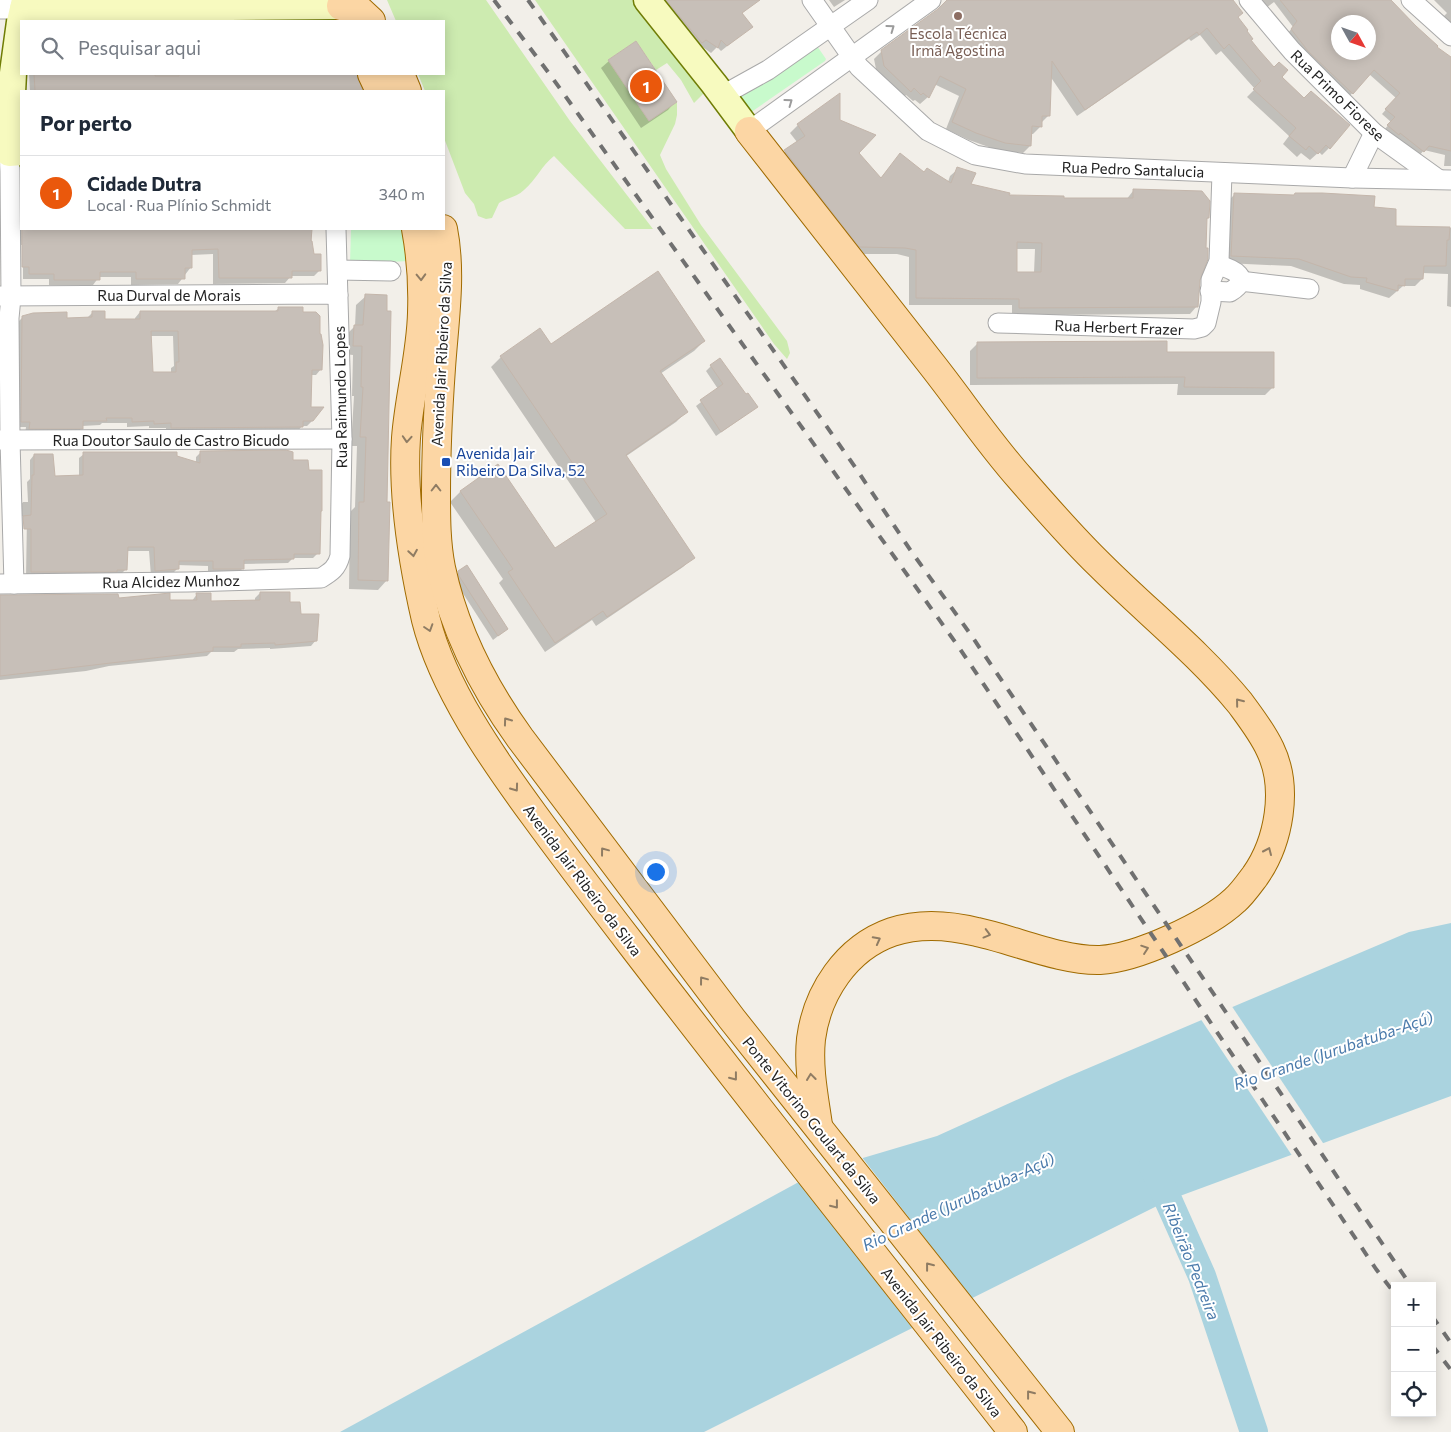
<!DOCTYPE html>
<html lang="pt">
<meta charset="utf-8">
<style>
body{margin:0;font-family:Commissioner,sans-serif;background:#f6f6f7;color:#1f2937}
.controls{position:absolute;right:15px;bottom:15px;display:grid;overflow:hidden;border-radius:0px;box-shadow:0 2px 12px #0003}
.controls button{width:45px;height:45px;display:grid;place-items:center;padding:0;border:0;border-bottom:1px solid #e0e1e3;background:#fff;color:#1f2937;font:25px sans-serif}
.compass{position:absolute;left:1331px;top:15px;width:45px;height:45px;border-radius:50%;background:#fff;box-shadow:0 2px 12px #0003;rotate:130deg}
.you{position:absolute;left:655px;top:871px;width:18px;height:18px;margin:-12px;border:4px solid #fff;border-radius:50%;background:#1a73e8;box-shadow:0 0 0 8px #1a73e833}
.badge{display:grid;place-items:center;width:32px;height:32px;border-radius:50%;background:#ea580c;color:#fff;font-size:16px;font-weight:700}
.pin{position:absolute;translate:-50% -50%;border:2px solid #fff;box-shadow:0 1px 5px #0006}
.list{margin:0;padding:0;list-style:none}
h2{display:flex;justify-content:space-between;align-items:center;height:65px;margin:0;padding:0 20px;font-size:21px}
h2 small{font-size:16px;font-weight:400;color:#747a83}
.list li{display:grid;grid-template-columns:32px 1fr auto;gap:15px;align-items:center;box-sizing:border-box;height:75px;padding:0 20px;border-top:1px solid #e0e1e3}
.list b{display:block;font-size:19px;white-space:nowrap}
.list p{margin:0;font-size:16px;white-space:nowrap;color:#747a83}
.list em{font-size:16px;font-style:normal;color:#747a83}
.icon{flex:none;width:28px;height:28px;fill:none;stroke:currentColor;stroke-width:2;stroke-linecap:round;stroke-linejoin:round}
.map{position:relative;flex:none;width:1451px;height:1432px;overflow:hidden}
.search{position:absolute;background:#fff;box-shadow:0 2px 12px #0003;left:20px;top:20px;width:425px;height:55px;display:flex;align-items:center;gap:12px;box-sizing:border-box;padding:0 18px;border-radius:0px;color:#747a83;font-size:19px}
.panel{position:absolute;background:#fff;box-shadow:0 2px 12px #0003;left:20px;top:90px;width:425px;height:140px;border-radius:0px}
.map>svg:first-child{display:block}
.grass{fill:#cdebb0}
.park{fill:#c8facc}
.water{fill:#aad3df}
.pier{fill:#f2efe9}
.shadow{fill:#0003;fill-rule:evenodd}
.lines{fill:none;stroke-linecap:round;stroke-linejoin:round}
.river{stroke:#aad3df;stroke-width:28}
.building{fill:#c7bfb8;stroke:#c4b6ab;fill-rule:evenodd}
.street-casing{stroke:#a9a9a9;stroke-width:21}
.secondary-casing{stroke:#707d05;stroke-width:29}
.primary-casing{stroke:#a06b00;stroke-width:30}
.street{stroke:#fff;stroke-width:19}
.secondary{stroke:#f7fabf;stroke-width:26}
.primary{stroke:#fcd6a4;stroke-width:28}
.rail{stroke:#707070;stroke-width:4;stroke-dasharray:10 10;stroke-linecap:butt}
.oneway{stroke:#9c9c9c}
.oneway2{stroke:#8f7c63}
.education-dot{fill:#8d6e63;stroke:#fff;stroke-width:2}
.transit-dot{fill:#1a4fb4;stroke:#fff;stroke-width:2}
.labels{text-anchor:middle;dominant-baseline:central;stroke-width:4;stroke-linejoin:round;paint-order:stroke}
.education-label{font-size:15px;fill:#785e54;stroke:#fff}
.street-label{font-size:15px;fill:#222;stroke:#fff}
.transit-label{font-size:15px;fill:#164399;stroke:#fff;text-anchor:start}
.water-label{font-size:16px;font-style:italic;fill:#4a7aab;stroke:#fff}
</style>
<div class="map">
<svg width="1451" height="1432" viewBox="0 0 1451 1432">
<rect width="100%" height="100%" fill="#f2efe9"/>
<g class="grass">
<path d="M387,0h99l84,121 83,108h-28l-71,-73c-12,9 -18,24 -30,34 -7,7 -17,8 -25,13l-7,15 -6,1 -8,-3 -4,-12 -9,-11 -21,-55v-47h-19l-7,-17h26v-53h-48z"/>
<path d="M535,0h97l71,86 2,6 -11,11 -13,-23 -14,-17 -11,7 -20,-29 -28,19 41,61 28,-19v13l-2,9 -15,31 6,14 35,56 86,116 3,12 -3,6 -13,-15z"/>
</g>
<g class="park">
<path d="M815,43l11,16 -1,2 -78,54 -9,-19z"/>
<path d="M351,229h55l3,32 -59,3z"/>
</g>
<path class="water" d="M1451,923v173l-282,104 -465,232h-364l479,-261 118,-35 128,-58 344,-146z"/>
<g class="pier">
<path d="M1231,1005l94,141 -32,11 -93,-139z"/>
<path d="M861,1156l112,144 -59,30 -117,-150 21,-11z"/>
</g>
<g class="shadow">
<path d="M657,0h100v1l-16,13 10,13 -30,24 -4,-4 -6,6 -11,-8z"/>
<path d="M829,0h16l-11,7z"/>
<path d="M953,0h278l6,17 13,23 30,37 49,71 -7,7 -3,-3 -9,8 -9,-7 -4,4 -14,-13 6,-8 -42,-39 8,-8 -34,-38 -5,4 -16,-20 -9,6 -2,-2 -112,77 -27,-40 -1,39 -8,8v3l-8,8h-2l-1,12 -7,7 -26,-3 -28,-10 -23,-11 13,-33 -25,-12 -6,13 -8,7 -5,-4 -2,1 -7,-6 -3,3 -26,-24 -3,-15 8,-8 52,-37 8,-9z"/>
<path d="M1260,0h128l47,47 16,12v107h-7l1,-11 -21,-5 -5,6 -35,-26 7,-8 -9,-8 14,-16 -27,-24 -21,24 -61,-64 6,-7 -19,-25 -8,6zM1338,22h30v30h-30z"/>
<path d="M1434,0h17v27l-10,-8 6,-6z"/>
<path d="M609,61l66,41 -7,8 -27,18 -40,-60z"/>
<path d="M29,74h324l8,17h-331z"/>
<path d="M839,96l-1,25 19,32 23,26 20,-24 23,18 25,9 2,-6 8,-7 11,16 39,11 55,3 63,1 7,-9 75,27 -2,2 -9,86 -7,8 -178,1v-10h-103v-48l-12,-3h-45l-75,-96 20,-16 -7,-9 8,-8zM1016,249h19l-1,24h-18z"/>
<path d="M21,169v60h290l1,26 8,15 -6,6h-23l-6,7 -72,1v-30l-22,1v12l-13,17 -47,1v-8h-32l-6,8h-44v-6h-26v-34h-3l-4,-71z"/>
<path d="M1234,195l139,14 21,18 57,1v79l-4,-1 1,-32 -26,-1v6l-7,7h-12l-14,12 -29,-9v-4l-16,-1 -53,-18 -66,-3 2,-61z"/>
<path d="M366,296l19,207 2,77 -9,10 -29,-1 1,-77 5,-5 2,-61h-6l3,-50h-2l1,-41 -9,-1 1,-18 10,-10 1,-21z"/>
<path d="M279,308l42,61 -5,6h-6v33l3,12 -6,6h-5l-5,6 -131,1v-5h-17v-2l-22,1v-4h-25l-2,2 -18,1v2l-6,5 -51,1 1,-7h-10l1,-104 5,-5h65l6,-6 11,8h31v-2l5,-6h134zM150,336h23l1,30 -3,2v5h-20z"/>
<path d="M704,341l-10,10 -34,23 26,38 -10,10 -51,35 68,100 -10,10 -87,59 -4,-6 -47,32 -46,-69 4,-4 -53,-77 10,-10 38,-27 57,85 41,-28 -105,-155 10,-10 49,-11z"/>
<path d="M978,343l188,10 107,34 -8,8h-88l1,-11 -208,1v-34z"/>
<path d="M711,366l35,30 11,11 -41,29 -20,-30 22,-17 -12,-18z"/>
<path d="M201,452l91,10 15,10 12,40 -1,41 -5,5h-20l-5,5 -45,1v4l-5,5 -30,1v-8l-31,-1v4l-5,5 -21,2 -2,-25h-22l-1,18 -5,5 -95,3 1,-61h-8v-9l4,-5h5l-1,-20 3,-3v-19l4,-5 20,23 25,-1v-19l5,-4 91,3 21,6v-6z"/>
<path d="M459,572l48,57 -14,11 -38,-59 -1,-4z"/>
<path d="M260,593l29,10 27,37 -5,6 -41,3v-1l-32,1 -4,3h-23l-4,4 -98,10 -23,5 -86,9v-84l169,6 23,-1 5,-7 13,8 45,-1v-3z"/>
</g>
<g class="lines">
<path class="river" d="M1153,1166l49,110 52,156"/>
</g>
<g class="building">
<path d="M666,0h94l-18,13 11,14 -26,19 -6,-6 -3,8 -12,-8 -4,3z"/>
<path d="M947,0h286l10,13 -5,4 10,13 -1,1 6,8 -2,1 8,10 15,17 5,-5 9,8 -6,7 22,21 7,-7 39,34 -20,24 -4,-4 -8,9 -9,-8 -3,4 -17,-14 7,-8 -43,-39 8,-8 -32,-37 -5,5 -17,-21 -8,7 -2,-3 -112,78 -33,-49 -2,55h-8v11l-10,-1 -1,20 -26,-3 -29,-10 -24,-11 14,-33 -26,-13 -11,22 -6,-5 -2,2 -7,-7 -3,4 -27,-26 -3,-16 57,-41z"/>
<path d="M1280,0h111l25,26 22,20 -1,1 14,10v94l-22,-5 -5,6 -24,-19 -1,2 -12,-10 8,-8 -10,-8 15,-16 -26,-23 -21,24 -45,-43 -17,-22 6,-8zM1338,22h30v30h-30z"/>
<path d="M636,41l41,61 -28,19 -41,-61z"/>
<path d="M34,74h121v2h24v-2h178l6,17h-328z"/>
<path d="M840,93v27l36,15 -17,18 22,25 19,-25 24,19 3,-4 24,15 6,-16 19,6 -5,11 39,9 -1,2 55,1v2h69v-9l69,2 8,10 -1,17h-2l-1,30h2v11l-8,21 -2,27 -179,1v-9l-103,-1v-48l-11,-2 -46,-1 -75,-97 21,-14 -8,-12zM1017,242l25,1 -1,29h-24z"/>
<path d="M1234,193l60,2 1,-2h27l53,3 -1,11 22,2v17l54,1 -1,13h-2l-1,26h-22l-1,13h-18v7l-7,-1v6l-32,-9 1,-4 -16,-1 -52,-18 -68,-3z"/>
<path d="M22,229h290l-1,12h1l2,13h7v17h-29v7h-73l-1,-29 -26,1v18h-7v11h-49v-7h-36v8h-46v-6h-25v-7h-7z"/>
<path d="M658,271l47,70 -45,30 28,41 -62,43 69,103 -88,59 -4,-6 -48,32 -47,-71 5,-3 -53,-78 38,-27 57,84 52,-34 -107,-158 40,-28 11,16z"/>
<path d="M365,294l22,1v16h4l-4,191h3l-2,79 -30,-1 1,-78h5l2,-65h-6l3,-50h-2l1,-41h-9l1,-21h9z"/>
<path d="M278,307h25v5h13l4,4v18h1l2,11 -1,25h-10l-1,37h13l-11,14h-10v6l-132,1v-5l-17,1v-3l-22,1v-4h-26l1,3h-24v8h-54l1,-7h-9l1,-106 11,-3 34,-1v6l25,-1v-6h13v8h35v-8h138zM151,331h27l1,31h-3v10h-23z"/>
<path d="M1167,341v11h107v36l-90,-1 1,-10 -208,1v-36z"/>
<path d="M720,358l26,36 2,-1 10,14 -37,25 -21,-32 23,-16 -13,-19z"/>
<path d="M286,450l7,2v8h15l1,10h13v41h-1l-1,43h-26v5l-50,1v9h-31v-8h-34v8l-24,2 -1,-24h-26l-1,23h-10v2h-86v-43h-7l-1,-13 8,-1 1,-40h2v-21h19l2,22 28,-1v-23h94v4l23,7v-12z"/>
<path d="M467,565l41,64 -10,7 -39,-60 -1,-5z"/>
<path d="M260,592h30v10h10l1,12h18l-2,27 -42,4v-2l-34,1v3h-28v4l-213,25v-81l118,-1 1,4 51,-5v7h27l-1,-7h15v8l49,-1z"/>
</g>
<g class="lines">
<g class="street-casing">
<g id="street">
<path d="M812,0l47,67 69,64 47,24 50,9 327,14 99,2"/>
<path d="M1249,0l43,51 82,82 64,46"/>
<path d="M1411,0l40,36"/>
<path d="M0,9h23"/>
<path d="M723,95l45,-25 100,-70"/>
<path d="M749,131l182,-131"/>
<path d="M0,153h9l1,18 1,126 -2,21 1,122 4,144"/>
<path d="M1352,178l22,-45"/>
<path d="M338,270l53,1"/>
<path d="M1240,281l69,8"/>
<path d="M1210,291l20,1c23,-14 3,-23 -12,-27"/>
<path d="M0,296l324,-2 14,1"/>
<path d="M998,323l196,6 8,-2 4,-4 5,-21v-22l8,-19 3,-88"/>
<path d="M0,440l342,-1"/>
<path d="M0,584l188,-2 133,-4c10,-6 16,-10 19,-22l2,-117 -6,-210"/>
</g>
</g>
<g class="secondary-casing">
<g id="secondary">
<path d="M647,0l67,84 35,47"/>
<path d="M23,9l318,-3"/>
<path d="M21,152l-12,1 4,-80 7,-51 5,-22"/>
</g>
</g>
<g class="primary-casing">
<g id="primary">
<path d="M341,6l16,2 14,13"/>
<path d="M372,74l8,17"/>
<path d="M400,74l7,17"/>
<path d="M749,131c61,79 123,157 184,235 29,37 56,77 87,112 26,30 52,60 80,87 47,47 98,87 140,138 11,15 22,29 30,46 19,39 9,93 -15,127 -6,8 -13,18 -20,24 -28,26 -98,58 -135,60 -39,1 -85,-20 -123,-28 -28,-7 -58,-9 -85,0 -46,16 -75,61 -81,107 -3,29 3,58 7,86"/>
<path d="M416,229c5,27 7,56 6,84 -1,42 -13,84 -16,125 -4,58 7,125 20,182 17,68 67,139 108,195 32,44 65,87 98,130 125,163 254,325 381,487"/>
<path d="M443,229c9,45 1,94 -2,139 -3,42 -5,83 -5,125 0,25 0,50 5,75 13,61 43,120 79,170l212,281 328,413"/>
</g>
</g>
<use href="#street" class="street"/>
<use href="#secondary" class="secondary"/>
<use href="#primary" class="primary"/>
<g class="rail">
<path d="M494,0l57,76 407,570 418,623 19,25"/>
<path d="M528,0l327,467 56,84 60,84 440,651"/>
<path d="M1432,1316l19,27"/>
<path d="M1432,1345l19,25"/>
</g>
</g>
<defs><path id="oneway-chevron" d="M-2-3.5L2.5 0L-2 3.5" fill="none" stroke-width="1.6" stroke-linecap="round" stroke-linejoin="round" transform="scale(1.25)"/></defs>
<g class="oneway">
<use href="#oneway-chevron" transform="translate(891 28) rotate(-36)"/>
<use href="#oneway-chevron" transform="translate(789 102) rotate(-36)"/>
</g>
<g class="oneway2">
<use href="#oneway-chevron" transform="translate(421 277) rotate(88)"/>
<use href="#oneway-chevron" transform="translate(407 439) rotate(94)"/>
<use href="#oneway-chevron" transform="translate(436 488) rotate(-90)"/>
<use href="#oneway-chevron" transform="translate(413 553) rotate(81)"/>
<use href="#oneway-chevron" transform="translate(429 628) rotate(72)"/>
<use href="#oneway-chevron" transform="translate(1239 702) rotate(-129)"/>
<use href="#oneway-chevron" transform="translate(507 721) rotate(-126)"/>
<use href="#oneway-chevron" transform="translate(515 788) rotate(54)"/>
<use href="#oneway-chevron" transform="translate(604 851) rotate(-127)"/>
<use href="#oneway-chevron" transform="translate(1268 851) rotate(-66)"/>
<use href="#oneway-chevron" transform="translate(987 934) rotate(15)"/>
<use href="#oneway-chevron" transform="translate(877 940) rotate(-28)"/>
<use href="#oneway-chevron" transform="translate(1145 949) rotate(-19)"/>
<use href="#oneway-chevron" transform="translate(703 980) rotate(-127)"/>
<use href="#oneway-chevron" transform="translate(734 1077) rotate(52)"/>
<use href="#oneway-chevron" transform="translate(811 1077) rotate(-97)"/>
<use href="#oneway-chevron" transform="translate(835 1205) rotate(52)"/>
<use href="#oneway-chevron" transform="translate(929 1266) rotate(-128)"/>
<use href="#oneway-chevron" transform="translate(1030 1394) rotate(-128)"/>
</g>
<circle class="education-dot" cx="958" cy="16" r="5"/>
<rect class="transit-dot" x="441" y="457" width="10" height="10" rx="2.5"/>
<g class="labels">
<g class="education-label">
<text x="958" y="33">Escola Técnica<tspan x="958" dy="17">Irmã Agostina</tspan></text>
</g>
<g class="street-label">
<text transform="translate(1338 95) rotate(44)">Rua Primo Fiorese</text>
<text transform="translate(1133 169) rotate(2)">Rua Pedro Santalucia</text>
<text x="169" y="295">Rua Durval de Morais</text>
<text transform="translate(1119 327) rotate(2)">Rua Herbert Frazer</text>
<text transform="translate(441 354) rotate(-87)">Avenida Jair Ribeiro da Silva</text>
<text transform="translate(340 397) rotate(-91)">Rua Raimundo Lopes</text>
<text x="171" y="440">Rua Doutor Saulo de Castro Bicudo</text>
<text transform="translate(171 581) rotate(-1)">Rua Alcidez Munhoz</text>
<text transform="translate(583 880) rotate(53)">Avenida Jair Ribeiro da Silva</text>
<text transform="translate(812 1120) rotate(51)">Ponte Vitorino Goulart da Silva</text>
<text transform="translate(942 1342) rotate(52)">Avenida Jair Ribeiro da Silva</text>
</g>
<g class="transit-label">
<text x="456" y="453">Avenida Jair<tspan x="456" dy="17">Ribeiro Da Silva, 52</tspan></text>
</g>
<g class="water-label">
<text transform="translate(1333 1050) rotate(-19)">Rio Grande (Jurubatuba-Açú)</text>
<text transform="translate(958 1201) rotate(-25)">Rio Grande (Jurubatuba-Açú)</text>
<text transform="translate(1192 1261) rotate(68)">Ribeirão Pedreira</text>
</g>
</g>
</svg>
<div class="controls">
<button>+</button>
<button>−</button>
<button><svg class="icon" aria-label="locate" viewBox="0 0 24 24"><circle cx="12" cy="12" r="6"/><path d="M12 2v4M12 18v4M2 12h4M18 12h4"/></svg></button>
</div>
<svg class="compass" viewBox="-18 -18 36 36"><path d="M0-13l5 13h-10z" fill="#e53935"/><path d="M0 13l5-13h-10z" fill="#747a83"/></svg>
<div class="you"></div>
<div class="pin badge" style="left:646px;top:86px">1</div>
<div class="search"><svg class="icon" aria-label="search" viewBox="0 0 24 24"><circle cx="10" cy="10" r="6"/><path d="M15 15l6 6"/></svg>Pesquisar aqui</div>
<section class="panel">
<h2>Por perto<small></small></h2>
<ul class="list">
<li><span class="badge">1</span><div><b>Cidade Dutra</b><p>Local · Rua Plínio Schmidt</p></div><em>340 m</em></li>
</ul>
</section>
</div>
